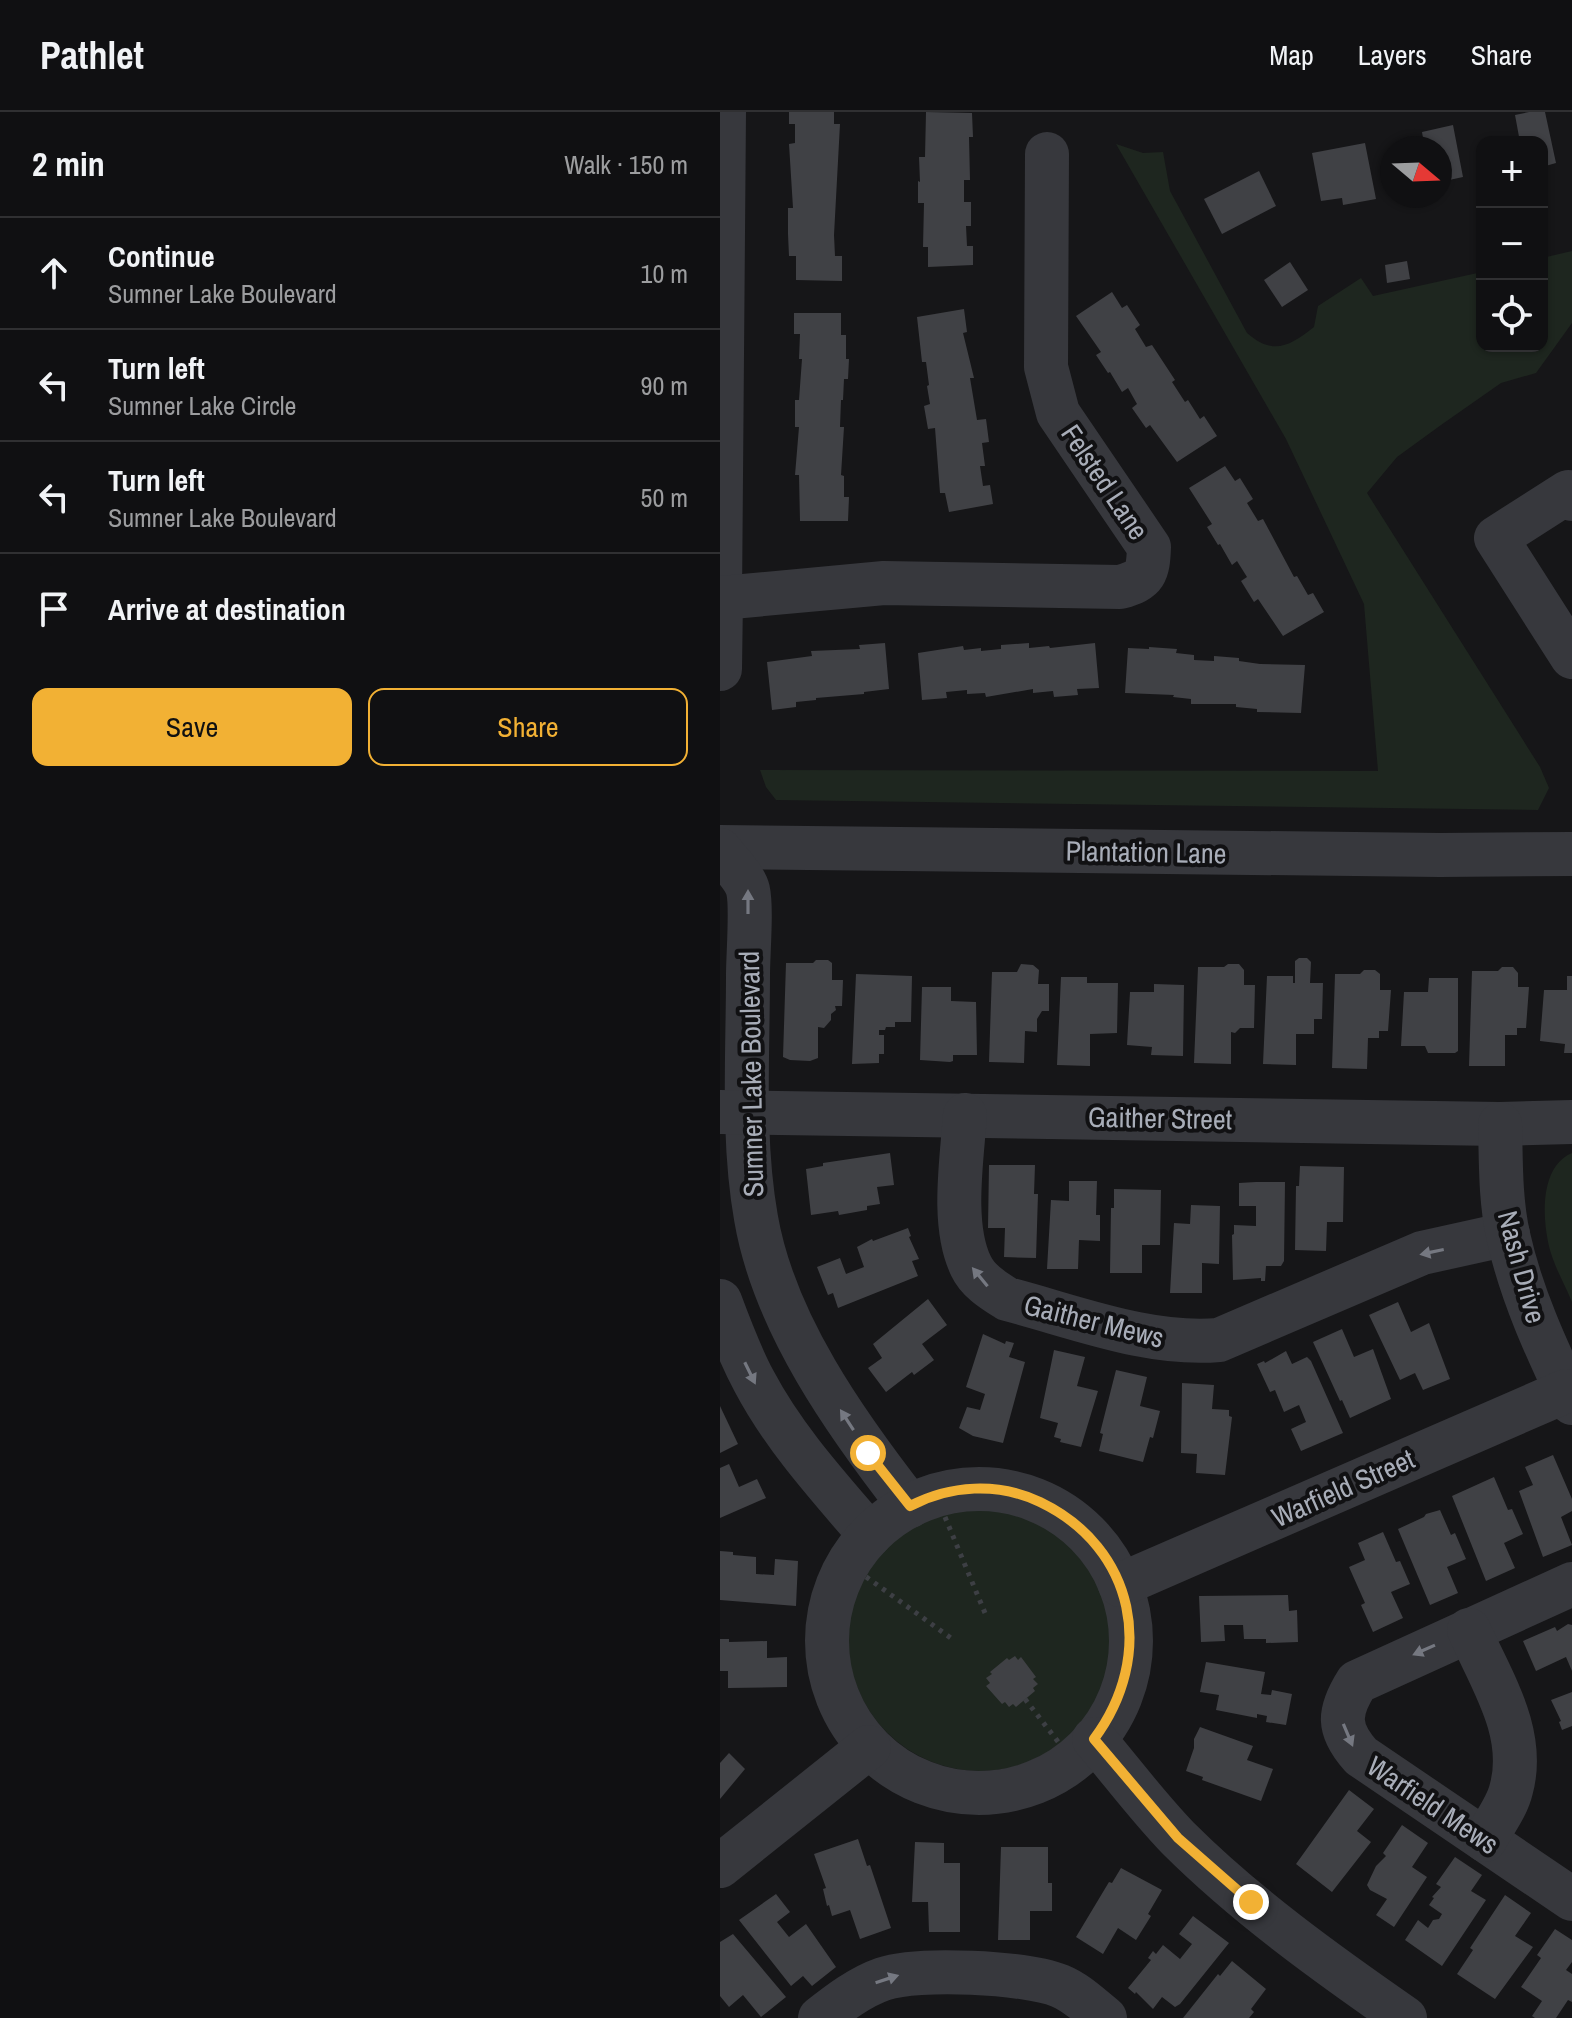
<!DOCTYPE html>
<meta charset="utf-8">
<style>
body{margin:0;font-family:"Archivo Narrow",sans-serif;background:#1e1e20;color:#f1f3f6}
.controls{position:absolute;right:24px;top:24px;display:grid;overflow:hidden;border-radius:16px;box-shadow:0 2px 6px #0004}
.controls button{width:72px;height:72px;display:grid;place-items:center;padding:0;border:0;border-bottom:2px solid #303032;background:#101012;color:#f1f3f6;font:40px sans-serif}
.compass{position:absolute;left:660px;top:24px;width:72px;height:72px;border-radius:50%;background:#101012;box-shadow:0 2px 6px #0004;rotate:109deg}
.stop{position:absolute;width:24px;height:24px;margin:-18px;border:6px solid #f2b134;border-radius:50%;background:#fff}
.stop.end{background:#f2b134;border-color:#fff;box-shadow:0 2px 8px #0008}
.list{margin:0;padding:0;list-style:none}
h2{display:flex;justify-content:space-between;align-items:center;height:104px;margin:0;padding:0 32px;font-size:34px}
h2 small{font-size:26px;font-weight:400;color:#9c9d9f}
.list li{display:grid;grid-template-columns:52px 1fr auto;gap:24px;align-items:center;box-sizing:border-box;height:112px;padding:0 32px;border-top:2px solid #303032}
.list b{display:block;font-size:30px;white-space:nowrap}
.list p{margin:0;font-size:26px;white-space:nowrap;color:#9c9d9f}
.list em{font-size:26px;font-style:normal;color:#9c9d9f}
.actions{display:flex;gap:16px;padding:24px 32px}
.actions a{flex:1;padding:18px 0;border:2px solid #f2b134;border-radius:16px;text-align:center;font-size:28px;color:#f2b134}
.actions .main{background:#f2b134;color:#111}
.icon{flex:none;width:44px;height:44px;fill:none;stroke:currentColor;stroke-width:2;stroke-linecap:round;stroke-linejoin:round}
.map{position:relative;flex:none;width:852px;height:1906px;overflow:hidden}
header{display:flex;align-items:center;gap:48px;box-sizing:border-box;height:112px;padding:0 40px;background:#101012;border-bottom:2px solid #303032}
header strong{font-size:38px}
nav{display:flex;gap:44px;margin-inline-start:auto;font-size:28px}
main{display:flex}
aside{flex:1;background:#101012}
.map>svg:first-child{display:block}
.green{fill:#1e261f}
.building{fill:#404145}
.lines{fill:none;stroke-linecap:round;stroke-linejoin:round}
.path{stroke:#3d3f44;stroke-width:5;stroke-dasharray:4 6;stroke-linecap:butt}
.minor{stroke:#37383d;stroke-width:44}
.oneway{fill:#757881}
.route{stroke:#f2b134;stroke-width:10}
.labels{text-anchor:middle;dominant-baseline:central;stroke-width:8;stroke-linejoin:round;paint-order:stroke}
.street-label{font-size:28px;fill:#a8adb8;stroke:#111113}
</style>
<header>
<strong>Pathlet</strong>
<nav><a>Map</a><a>Layers</a><a>Share</a></nav>
</header>
<main>
<aside>
<h2>2 min<small>Walk · 150 m</small></h2>
<ul class="list">
<li><svg class="icon" aria-label="ahead" viewBox="0 0 24 24"><path d="M12 20V5M6 11l6-6 6 6"/></svg><div><b>Continue</b><p>Sumner Lake Boulevard</p></div><em>10 m</em></li>
<li><svg class="icon" aria-label="left" viewBox="0 0 24 24"><path d="M17 20v-9H6M10 6l-5 5 5 5"/></svg><div><b>Turn left</b><p>Sumner Lake Circle</p></div><em>90 m</em></li>
<li><svg class="icon" aria-label="left" viewBox="0 0 24 24"><path d="M17 20v-9H6M10 6l-5 5 5 5"/></svg><div><b>Turn left</b><p>Sumner Lake Boulevard</p></div><em>50 m</em></li>
<li><svg class="icon" aria-label="arrive" viewBox="0 0 24 24"><path d="M6 21V4h12l-3 4 3 4H6"/></svg><div><b>Arrive at destination</b></div></li>
</ul>
<div class="actions"><a class="main">Save</a><a>Share</a></div>
</aside>
<div class="map">
<svg width="852" height="1906" viewBox="0 0 852 1906">
<rect width="100%" height="100%" fill="#161618"/>
<g class="green">
<path d="M396,32l27,9 20,-1 7,39 77,142c26,23 43,13 67,-6l4,-21 43,-28 12,18 109,-24v74h60v-88l30,-7v72l-36,50 -35,10 -60,42 -44,32 -30,36 173,274 9,21 -11,22 -762,-10 -10,-13 -6,-17 618,1 -14,-167 -78,-165z"/>
<path d="M852,1041v149c-7,-17 -17,-34 -22,-52 -8,-30 -11,-83 22,-97z"/>
<circle cx="260" cy="1527" r="132"/>
</g>
<g class="building">
<path d="M69,0h45v12h6l-6,111 1,21h7v25l-46,-1v-24h-7l-1,-22v-26h5l-4,-64 6,-1v-19h-6z"/>
<path d="M206,0l46,1 1,24h-4l1,43h-6v22h7v24h-5l1,20h6v19l-45,2v-20h-5l1,-44h-6v-22l2,1 -1,-25h6z"/>
<path d="M809,0h16l11,51 -14,4v-25h-22l-5,-27z"/>
<path d="M733,13l10,52 -23,5v-34h-41l-1,-5 25,-5 -1,-6z"/>
<path d="M645,31l11,56 -33,6 -1,-7 -21,3 -9,-48z"/>
<path d="M539,59l17,35 -54,28 -18,-35z"/>
<path d="M687,149l3,18 -23,4 -2,-18z"/>
<path d="M570,150l18,28 -26,17 -18,-27z"/>
<path d="M392,180l10,16 5,-3 13,20 -5,4 11,18 6,-2 23,35 -3,2 13,20 3,-2 12,19 4,-3 13,20 -40,26 -27,-37 -4,3 -14,-20 5,-4 -9,-16 -6,4 -12,-20 -2,1 -12,-18 5,-3 -25,-36z"/>
<path d="M244,197l3,23 -4,1 11,45h-4l7,42 9,-1 3,23 -7,1 3,23h-5l3,20 7,-1 3,19 -44,8 -4,-19h-5l-5,-65 -7,1 -4,-23 6,-2 -3,-18 2,-1 -3,-23h-4l-5,-45z"/>
<path d="M74,201h47v22h5v24h3l-1,20h-4l-1,21h-2l-1,27h4l-3,48 3,1v21h5l-1,24h-48l-1,-46h-4l4,-48h-4v-27h4l3,-41h-3l1,-25h-6z"/>
<path d="M505,354l10,15 5,-3 13,21 -6,4 11,18 5,-2 31,58 3,-1 11,19 5,-2 11,19 -41,24 -25,-37 -4,3 -13,-21 6,-4 -10,-16 -5,4 -12,-21 -2,1 -11,-18 5,-3 -23,-36z"/>
<path d="M165,531l4,46 -25,3v2l-48,4v2l-20,2v5l-24,3 -5,-48 45,-6 -1,-5 49,-2 -1,-4z"/>
<path d="M309,531v5l20,-2 1,2 45,-5 4,45 -22,1 1,6 -24,2 -1,-6 -20,2v-4l-47,8 -1,-4 -18,1v-4l-21,2 1,6 -25,2 -4,-47 45,-7 1,4 17,-2v3l20,-2v-4z"/>
<path d="M429,535l28,2 -1,4 18,2v5l20,1v-5l25,2v3l21,3 45,1 -4,48 -44,-1v-3l-21,-2v-3h-45v-5l-18,-2 1,-2 -49,-2 3,-45 21,1z"/>
<path d="M579,846h8l4,4 -1,21h13l-1,36h-8v15h-18v31l-33,-1 4,-88h26v7h2v-22z"/>
<path d="M96,848h12l4,3v17h11l-1,26h-7l1,4 -5,4v6l-7,8 -6,-1v31l-8,3 -20,-1 -7,-3 3,-94h27z"/>
<path d="M301,852l12,1 6,5 -1,14h11v27h-7l-5,8v13l-12,-1 -1,32 -35,-1 3,-90h25z"/>
<path d="M508,852h11l5,6v15h11l-1,43h-14l-5,5 -4,-1v32l-37,-1 4,-96h26z"/>
<path d="M782,855h11l5,6v14h11l-3,41h-9v7h-12v31h-36l3,-95h26z"/>
<path d="M644,858h11l5,4v16h11l-3,41h-9v7h-11l-1,31 -35,-1 3,-94h25z"/>
<path d="M136,862l56,2 -1,46h-16v5h-9l-1,3h-6v5h5v19h-5v9l-27,1z"/>
<path d="M847,864h5v77h-8l1,-9 -25,-3 4,-51h23z"/>
<path d="M341,865h26v6h31l-1,50 -27,1v32l-33,-1z"/>
<path d="M709,866h29v73l-3,2h-27l-3,-7h-24l3,-54h24z"/>
<path d="M434,872l30,1 -1,71 -32,-1 1,-8 -25,-2 3,-53h24z"/>
<path d="M202,875h29v14l25,1 1,53h-24v6l-3,1 -30,-2z"/>
<path d="M170,1041l4,32 -17,2 3,17 -13,2v4l-28,5 -1,-4 -27,4 -5,-46 17,-3v-3z"/>
<path d="M269,1053h46l-1,29h4l-2,64 -32,-1 1,-29h-17z"/>
<path d="M580,1054l44,1 -1,55h-16l-1,29 -31,-1 1,-64h3z"/>
<path d="M349,1069h28l-1,34h4v26l-21,-1 -1,29h-31l4,-69 18,1z"/>
<path d="M536,1070h29l-1,79 -3,5h-15l-1,15h-4v-3l-28,2 -1,-45 2,-1v-9l22,1v-20h-17v-23z"/>
<path d="M394,1077l47,1 -1,55h-18v28h-32l1,-65h3z"/>
<path d="M471,1093l29,1 -1,58 -17,-1v30h-32l4,-70 16,1z"/>
<path d="M188,1116l3,8 -2,1 10,22 -7,2 6,15 -80,32 -5,-15 -5,2 -11,-28 23,-9 6,16 18,-7 -7,-20 15,-8 1,2z"/>
<path d="M208,1187l19,26 -25,19 12,16 -20,15 -2,-3 -26,20 -18,-24 14,-10 -9,-14z"/>
<path d="M678,1190l13,30 18,-9 21,56 -27,11 -8,-17 -15,7 -31,-65z"/>
<path d="M622,1217l12,28 19,-8 18,50 -41,19 -8,-18 -2,1 -27,-59z"/>
<path d="M263,1222l22,10 1,-3 8,2 -5,14 16,5 -22,81 -30,-7 -14,-8 8,-21 13,3 5,-16 -19,-7z"/>
<path d="M334,1238l31,7 -8,29 21,5 -17,56 -21,-5 1,-3 -7,-2 4,-14 -18,-5z"/>
<path d="M566,1239l6,13 15,-7 4,4 32,72 -42,18 -10,-22 15,-7 -7,-17 -15,7 -9,-22 -5,2 -13,-28 7,-3 1,2z"/>
<path d="M396,1258l31,7 -7,29 20,5 -7,27 -3,-1 -7,25 -44,-11 4,-17 -3,-1z"/>
<path d="M462,1271l32,2 -2,24 17,1v6l3,1 -7,58 -29,-2 1,-19 -16,-1z"/>
<path d="M0,1294l18,38 -18,9z"/>
<path d="M833,1343l19,44v12l-11,6 11,28 -29,12 -24,-66 14,-6 -8,-18z"/>
<path d="M9,1352l10,23 18,-8 9,19 -46,20v-50z"/>
<path d="M774,1365l14,33 4,-1 11,25 -19,9 11,25 -29,13 -34,-85z"/>
<path d="M720,1398l11,25 4,-2 11,26 -19,8 11,26 -28,12 -32,-76 26,-12 2,-3z"/>
<path d="M663,1420l13,30 4,-1 10,23 -19,8 12,26 -30,14 -12,-27 4,-2 -16,-36 16,-7 -7,-17z"/>
<path d="M0,1439l13,1v3l23,2v17l18,1 1,-16 23,2 -2,45 -76,-6z"/>
<path d="M568,1483l1,16 8,-1 1,32 -32,1v-4h-22l-1,-14h-19l1,16 -24,1 -2,-46z"/>
<path d="M848,1512l4,1v46l-6,-14 -30,14 -13,-30 32,-14 2,4z"/>
<path d="M0,1527h9v3l38,-1v17l20,-1v30l-59,1v-17h-8z"/>
<path d="M295,1544l3,4 3,-3 15,20 -3,2 5,5 -5,4 2,3 -19,16 -3,-3 -4,3 -4,-5 -3,2 -16,-18 4,-3 -4,-5 6,-4 -2,-2 17,-14 2,2z"/>
<path d="M486,1550l59,10 -4,22 10,1 1,-5 20,4 -6,31 -20,-3 1,-6 -10,-2v4l-41,-8 3,-15 -19,-3z"/>
<path d="M852,1580v34l-10,4 -3,-8 2,-1 -10,-21z"/>
<path d="M480,1615l53,19 -6,14 26,9 -12,32 -59,-21 1,-3 -17,-6 8,-23v-9z"/>
<path d="M9,1641l16,16 -25,30v-36z"/>
<path d="M629,1678l25,19 -17,22 14,11 -39,50 -36,-28z"/>
<path d="M682,1713l26,18 -16,24 15,10 -33,50 -18,-12 11,-16 -17,-9 -3,-5 9,-19 10,-10 -3,-3z"/>
<path d="M138,1727l9,27 3,-1 21,63 -31,11 -10,-29 -18,6 -3,-11 -2,1 -4,-17 3,-1 -12,-34z"/>
<path d="M195,1730l29,1v20h16v69h-31l-1,-30h-16z"/>
<path d="M281,1735h47v36h4v28h-22v29h-32z"/>
<path d="M735,1745l27,18 -11,16 15,9 -44,66 -37,-26 13,-20 10,8 5,-8 6,-1 3,-5 -13,-9 5,-7 -2,-1 9,-10 -5,-3z"/>
<path d="M401,1756l41,22 -14,24 3,2 -15,24 -18,-12 -15,26 -27,-17 33,-55 3,1z"/>
<path d="M56,1782l14,18 -13,10 12,15 17,-13 30,43 -24,19 -9,-10 -12,10 -52,-66z"/>
<path d="M785,1783l26,18 -16,23 18,11 -38,52 -38,-25 16,-24 -3,-2z"/>
<path d="M473,1804l36,27 -49,61 -5,3 -13,-10 -9,12 -17,-17 -1,2 -7,-6 23,-28 -3,-2 5,-7 3,3 7,-9 17,14 12,-15 -13,-10z"/>
<path d="M835,1817l17,11v22l-6,8 6,4v28l-4,-2 -12,18h-21l-3,-2 10,-15 -21,-14 20,-29 -4,-3z"/>
<path d="M13,1822l53,63 -25,20 -18,-22 -14,12 -9,-11v-54z"/>
<path d="M512,1849l34,28 -15,20 3,3 -5,6h-66l35,-44 2,2z"/>
</g>
<g class="lines">
<g class="path">
<path d="M225,1405l40,96"/>
<path d="M138,1459l97,70"/>
<path d="M305,1587l34,44"/>
</g>
<g class="minor">
<path d="M852,387l-4,-7 -72,46 76,119"/>
<path d="M0,486l4,-486"/>
<path d="M0,557l1,-71 163,-15 236,4c26,-7 28,-14 29,-40l-91,-134 -12,-46 1,-213"/>
<path d="M0,735l720,8 132,-1"/>
<path d="M0,738c8,11 25,27 28,40 4,18 0,64 0,85 0,81 -6,164 8,243 18,105 90,206 154,288"/>
<path d="M0,1000l780,12 72,-2"/>
<path d="M245,1003c-3,44 -14,110 6,151 7,15 22,24 36,33 69,18 141,47 212,41l203,-87 86,-19"/>
<path d="M780,1012c1,36 0,74 8,111 13,59 38,113 64,168"/>
<path d="M0,1189c10,27 20,54 34,80 30,57 74,105 116,154"/>
<circle cx="259" cy="1529" r="152"/>
<path d="M852,1472l-215,98c-19,30 -20,47 4,74l211,143"/>
<path d="M400,1473l446,-194"/>
<path d="M749,1518c22,50 58,103 42,160 -4,17 -18,35 -26,50"/>
<path d="M374,1627c28,33 54,68 84,99 67,67 149,126 227,180"/>
<path d="M0,1754l149,-119"/>
<path d="M100,1906c19,-15 40,-31 63,-39 35,-12 142,-7 177,7 17,7 31,21 45,32"/>
</g>
</g>
<defs><path id="oneway-solid" d="M-6-.8H1V-3.2L6.5 0L1 3.2V.8H-6Z" transform="scale(2)"/></defs>
<g class="oneway">
<use href="#oneway-solid" transform="translate(28 790) rotate(-90)"/>
<use href="#oneway-solid" transform="translate(712 1140) rotate(168)"/>
<use href="#oneway-solid" transform="translate(260 1165) rotate(-129)"/>
<use href="#oneway-solid" transform="translate(30 1261) rotate(64)"/>
<use href="#oneway-solid" transform="translate(127 1308) rotate(-123)"/>
<use href="#oneway-solid" transform="translate(704 1538) rotate(156)"/>
<use href="#oneway-solid" transform="translate(628 1623) rotate(67)"/>
<use href="#oneway-solid" transform="translate(167 1867) rotate(-18)"/>
</g>
<g class="lines">
<path class="route" d="M148,1341l42,53c40,-21 88,-24 130,-4 96,46 116,154 54,237l84,99 73,64"/>
</g>
<g class="labels">
<g class="street-label">
<text transform="translate(385 370) rotate(56)">Felsted Lane</text>
<text transform="translate(426 740) rotate(1)">Plantation Lane</text>
<text transform="translate(31 962) rotate(-91)">Sumner Lake Boulevard</text>
<text transform="translate(440 1006) rotate(1)">Gaither Street</text>
<text transform="translate(802 1155) rotate(75)">Nash Drive</text>
<text transform="translate(374 1209) rotate(14)">Gaither Mews</text>
<text transform="translate(623 1376) rotate(-24)">Warfield Street</text>
<text transform="translate(713 1693) rotate(34)">Warfield Mews</text>
</g>
</g>
</svg>
<div class="controls">
<button>+</button>
<button>−</button>
<button><svg class="icon" aria-label="locate" viewBox="0 0 24 24"><circle cx="12" cy="12" r="6"/><path d="M12 2v4M12 18v4M2 12h4M18 12h4"/></svg></button>
</div>
<svg class="compass" viewBox="-18 -18 36 36"><path d="M0-13l5 13h-10z" fill="#e53935"/><path d="M0 13l5-13h-10z" fill="#9c9d9f"/></svg>
<div class="stop" style="left:148px;top:1341px"></div>
<div class="stop end" style="left:531px;top:1790px"></div>
</div>
</main>
